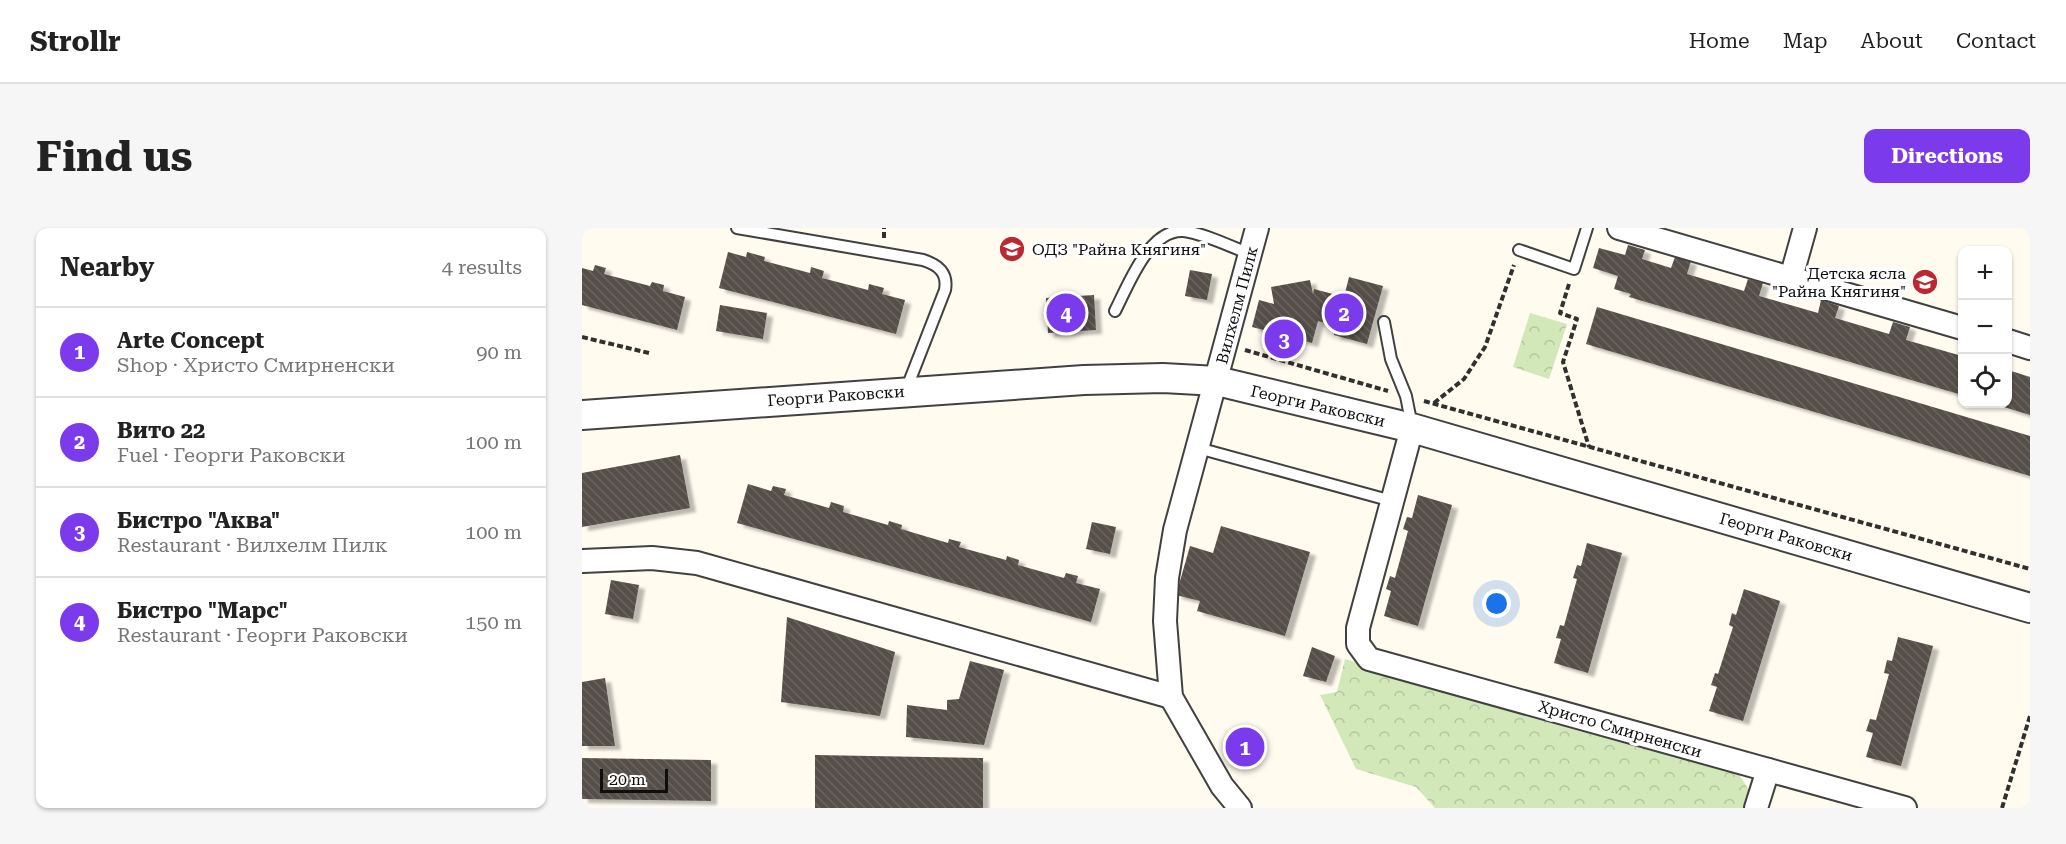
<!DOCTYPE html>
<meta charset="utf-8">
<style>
body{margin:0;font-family:"Roboto Serif",serif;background:#f6f6f6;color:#222}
.controls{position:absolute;right:18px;top:18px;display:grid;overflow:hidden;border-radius:12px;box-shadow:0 2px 4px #0004}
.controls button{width:54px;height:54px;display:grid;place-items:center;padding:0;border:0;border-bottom:2px solid #e0e0e0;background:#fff;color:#222;font:30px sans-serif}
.scale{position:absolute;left:18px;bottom:15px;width:68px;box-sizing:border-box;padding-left:6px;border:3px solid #0e0e0e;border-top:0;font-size:16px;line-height:21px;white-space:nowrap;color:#0e0e0e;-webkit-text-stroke:4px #fff;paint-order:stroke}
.you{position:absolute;left:915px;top:376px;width:21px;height:21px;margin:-15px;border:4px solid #fff;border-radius:50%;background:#1a73e8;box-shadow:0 0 0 9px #1a73e833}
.badge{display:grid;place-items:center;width:39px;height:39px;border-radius:50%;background:#7c3aed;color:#fff;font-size:20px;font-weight:700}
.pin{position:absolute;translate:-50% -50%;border:3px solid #fff;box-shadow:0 2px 6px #0006}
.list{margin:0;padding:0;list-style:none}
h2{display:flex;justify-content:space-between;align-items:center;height:78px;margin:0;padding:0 24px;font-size:26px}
h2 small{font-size:20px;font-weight:400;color:#767676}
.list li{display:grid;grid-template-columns:39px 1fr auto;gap:18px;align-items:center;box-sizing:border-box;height:90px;padding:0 24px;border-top:2px solid #e0e0e0}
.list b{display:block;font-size:22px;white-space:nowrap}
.list p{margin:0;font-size:20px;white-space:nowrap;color:#767676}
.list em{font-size:20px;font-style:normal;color:#767676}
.icon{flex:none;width:33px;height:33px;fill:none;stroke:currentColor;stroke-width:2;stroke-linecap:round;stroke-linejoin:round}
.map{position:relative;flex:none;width:1448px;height:580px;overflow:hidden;border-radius:12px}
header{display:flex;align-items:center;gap:36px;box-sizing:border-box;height:84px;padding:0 30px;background:#fff;border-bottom:2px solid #e0e0e0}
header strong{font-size:28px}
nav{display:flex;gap:33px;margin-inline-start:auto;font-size:21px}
.intro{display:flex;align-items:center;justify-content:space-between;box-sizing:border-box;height:144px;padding:0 36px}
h1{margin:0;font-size:42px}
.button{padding:15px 27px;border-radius:12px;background:#7c3aed;color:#fff;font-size:21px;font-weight:700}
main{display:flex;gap:36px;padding:0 36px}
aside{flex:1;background:#fff;border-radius:12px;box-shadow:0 2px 4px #0004}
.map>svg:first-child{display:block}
.park{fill:url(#park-crowns)}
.building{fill:url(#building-back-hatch);filter:url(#shadow)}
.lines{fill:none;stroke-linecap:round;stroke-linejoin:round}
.service-casing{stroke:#414141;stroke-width:14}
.minor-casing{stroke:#414141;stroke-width:26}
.tertiary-casing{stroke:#414141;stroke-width:32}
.path{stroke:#303030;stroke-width:4;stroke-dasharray:6 3;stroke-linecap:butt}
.service{stroke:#fff;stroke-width:10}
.minor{stroke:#fff;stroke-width:22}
.tertiary{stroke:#fff;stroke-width:28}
.labels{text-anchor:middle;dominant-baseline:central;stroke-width:6;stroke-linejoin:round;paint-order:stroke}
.poi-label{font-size:16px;fill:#0e0e0e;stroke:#fff;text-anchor:start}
.street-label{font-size:16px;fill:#0e0e0e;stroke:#fff}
</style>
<header>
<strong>Strollr</strong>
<nav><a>Home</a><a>Map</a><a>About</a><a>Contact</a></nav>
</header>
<div class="intro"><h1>Find us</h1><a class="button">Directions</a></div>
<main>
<aside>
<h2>Nearby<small>4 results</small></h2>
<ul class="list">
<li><span class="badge">1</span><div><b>Arte Concept</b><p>Shop · Христо Смирненски</p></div><em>90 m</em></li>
<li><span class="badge">2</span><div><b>Вито 22</b><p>Fuel · Георги Раковски</p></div><em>100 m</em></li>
<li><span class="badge">3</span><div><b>Бистро &quot;Аква&quot;</b><p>Restaurant · Вилхелм Пилк</p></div><em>100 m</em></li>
<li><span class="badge">4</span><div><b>Бистро &quot;Марс&quot;</b><p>Restaurant · Георги Раковски</p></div><em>150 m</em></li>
</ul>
</aside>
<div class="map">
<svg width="1448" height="580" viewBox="0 0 1448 580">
<defs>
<pattern id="park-crowns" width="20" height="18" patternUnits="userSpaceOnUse" patternTransform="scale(1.5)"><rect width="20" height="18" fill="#d2e8b9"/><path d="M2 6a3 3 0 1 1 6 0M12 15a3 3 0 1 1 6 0" fill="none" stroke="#b3c69e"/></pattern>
<pattern id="building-back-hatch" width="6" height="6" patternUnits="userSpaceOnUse" patternTransform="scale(1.5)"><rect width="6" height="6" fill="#564f4a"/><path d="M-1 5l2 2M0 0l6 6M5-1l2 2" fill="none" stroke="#696460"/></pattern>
<filter id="shadow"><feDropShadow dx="6" dy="4" stdDeviation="1.5" flood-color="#0004"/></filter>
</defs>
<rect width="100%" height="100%" fill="#fffbef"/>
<g class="park">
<path d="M948,85l37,11 -18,55 -36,-12z"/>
<path d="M763,431l391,110 14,23 -5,16h-310l-19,-21 -60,-18 -36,-74 17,-3z"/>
</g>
<g class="building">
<path d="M1046,17l17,5 -3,9 29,9 4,-11 16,4 -4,13 57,17 4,-12 15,4 -4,13 59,17 3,-13 18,6 -4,12 54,16 4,-12 17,5 -4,13 56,16v39l-333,-98 2,-3 -17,-5 4,-13 -25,-8 6,-20 26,7z"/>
<path d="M146,24l18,5 1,-5 18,5 -1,4 46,12 1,-6 13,4 -2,7 46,12 1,-6 15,4 -2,6 23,6 -9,34 -177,-46z"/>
<path d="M13,37l11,3 -2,6 46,12 2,-4 12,3 -1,6 22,6 -8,33 -95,-25v-37l11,3z"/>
<path d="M608,42l22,4 -5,26 -22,-4z"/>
<path d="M767,49l34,9 -16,58 -33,-9 2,-9 -18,-5 -6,22 -60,-16 7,-27 15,4 -3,-17 39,-7 3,14 1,-5 30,8z"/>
<path d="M512,67l2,35 -48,3 -2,-35z"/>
<path d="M138,77l47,8 -4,26 -47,-8z"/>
<path d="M1015,79l433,129v40l-444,-132z"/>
<path d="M1426,142l22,7v38l-36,-11h14z"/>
<path d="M98,227l10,53 -108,19v-54z"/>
<path d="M166,256l23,7 2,-5 13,3 -2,6 45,13 2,-6 13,4 -1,6 45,13 1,-4 13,4 -1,4 47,14 1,-4 12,3 -2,5 47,13 1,-4 12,4 -1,5 46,13 2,-5 12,3 -2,7 24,6 -9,33 -354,-99z"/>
<path d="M836,267l34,10 -34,121 -34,-10 7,-25 -5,-2 4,-13 5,2 13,-47 -5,-2 4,-12 5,1z"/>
<path d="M510,294l24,5 -6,27 -24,-5z"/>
<path d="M639,298l89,26 -25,84 -88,-25 3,-10 -24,-6 14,-49 23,7z"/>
<path d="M1005,315l35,10 -34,120 -34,-10 7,-24 -5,-1 4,-13 4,1 13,-47 -4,-1 4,-13 4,1z"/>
<path d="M29,352l28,5 -6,34 -28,-5z"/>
<path d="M1162,361l36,12 -37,120 -34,-10 8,-24 -6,-2 4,-12 3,1 15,-47 -4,-2 3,-12 4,2z"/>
<path d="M205,389l108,35 -15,64 -99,-14z"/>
<path d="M1316,409l35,9 -32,120 -35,-9 7,-24 -7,-2 4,-12 6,1 13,-46 -5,-1 3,-13 5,1z"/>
<path d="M730,419l23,9 -9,26 -23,-6z"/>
<path d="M388,433l34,9 -20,75 -78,-8 1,-32 40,5v-10l12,-1z"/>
<path d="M23,450l10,68h-33v-64z"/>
<path d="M233,527l168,3v50h-168z"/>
<path d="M0,530l129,2v41l-129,-2z"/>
</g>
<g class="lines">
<g class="service-casing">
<g id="service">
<path d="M155,0l186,32c16,5 25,13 22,30l-39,100"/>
<path d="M937,22l55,19 13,-41"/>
<path d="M533,83c13,-25 34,-83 69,-80 22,3 45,15 66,23"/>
<path d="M802,94l7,37 15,37 6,30"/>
<path d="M616,220l194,53"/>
</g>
</g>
<g class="minor-casing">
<g id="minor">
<path d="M1037,0l343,100"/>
<path d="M1209,50l14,-50"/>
<path d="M1426,113l22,7"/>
<path d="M830,200l-54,200v16l11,15 536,149"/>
<path d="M1,333l69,-3 45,5 474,134"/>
<path d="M658,580l-18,-22 -51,-89 -6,-76 2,-43 8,-48 82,-302"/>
<path d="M1174,580l12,-38"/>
</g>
</g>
<g class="tertiary-casing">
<path id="tertiary" d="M0,187l502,-35 79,-2 54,3 195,47 618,180"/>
</g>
<g class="path">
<path d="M302,10v-10"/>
<path d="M987,56l-9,29 17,6 -14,43 26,85"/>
<path d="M0,109l67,16"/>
<path d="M663,122l143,41"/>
<path d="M842,173l606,168"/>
<path d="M852,175l30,-24 21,-32 29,-82"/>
<path d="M1420,580l28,-92"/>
</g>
<use href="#service" class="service"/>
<use href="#minor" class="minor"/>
<use href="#tertiary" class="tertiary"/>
</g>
<defs>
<g id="school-disc" transform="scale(1.35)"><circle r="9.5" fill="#bb2830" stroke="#fff"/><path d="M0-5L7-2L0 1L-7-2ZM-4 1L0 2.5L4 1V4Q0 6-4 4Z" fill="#fff"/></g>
</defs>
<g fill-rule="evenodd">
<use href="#school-disc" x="430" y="21"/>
<use href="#school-disc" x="1343" y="54"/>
</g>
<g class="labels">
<g class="poi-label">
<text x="450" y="21">ОДЗ "Райна Княгиня"</text>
<text x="1324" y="45" text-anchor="end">Детска ясла<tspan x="1324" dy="18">"Райна Княгиня"</tspan></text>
</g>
<g class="street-label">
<text transform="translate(655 77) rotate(-75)">Вилхелм Пилк</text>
<text transform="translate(254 168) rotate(-4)">Георги Раковски</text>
<text transform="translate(736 178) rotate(13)">Георги Раковски</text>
<text transform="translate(1204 309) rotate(16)">Георги Раковски</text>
<text transform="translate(1038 501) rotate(16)">Христо Смирненски</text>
</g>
</g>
</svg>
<div class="controls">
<button>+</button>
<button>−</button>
<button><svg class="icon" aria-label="locate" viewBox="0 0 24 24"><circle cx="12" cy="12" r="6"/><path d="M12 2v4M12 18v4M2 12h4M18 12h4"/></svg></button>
</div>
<div class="scale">20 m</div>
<div class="you"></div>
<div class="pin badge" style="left:663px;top:519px">1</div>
<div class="pin badge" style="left:762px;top:85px">2</div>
<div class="pin badge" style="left:702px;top:111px">3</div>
<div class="pin badge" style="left:484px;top:85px">4</div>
</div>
</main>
